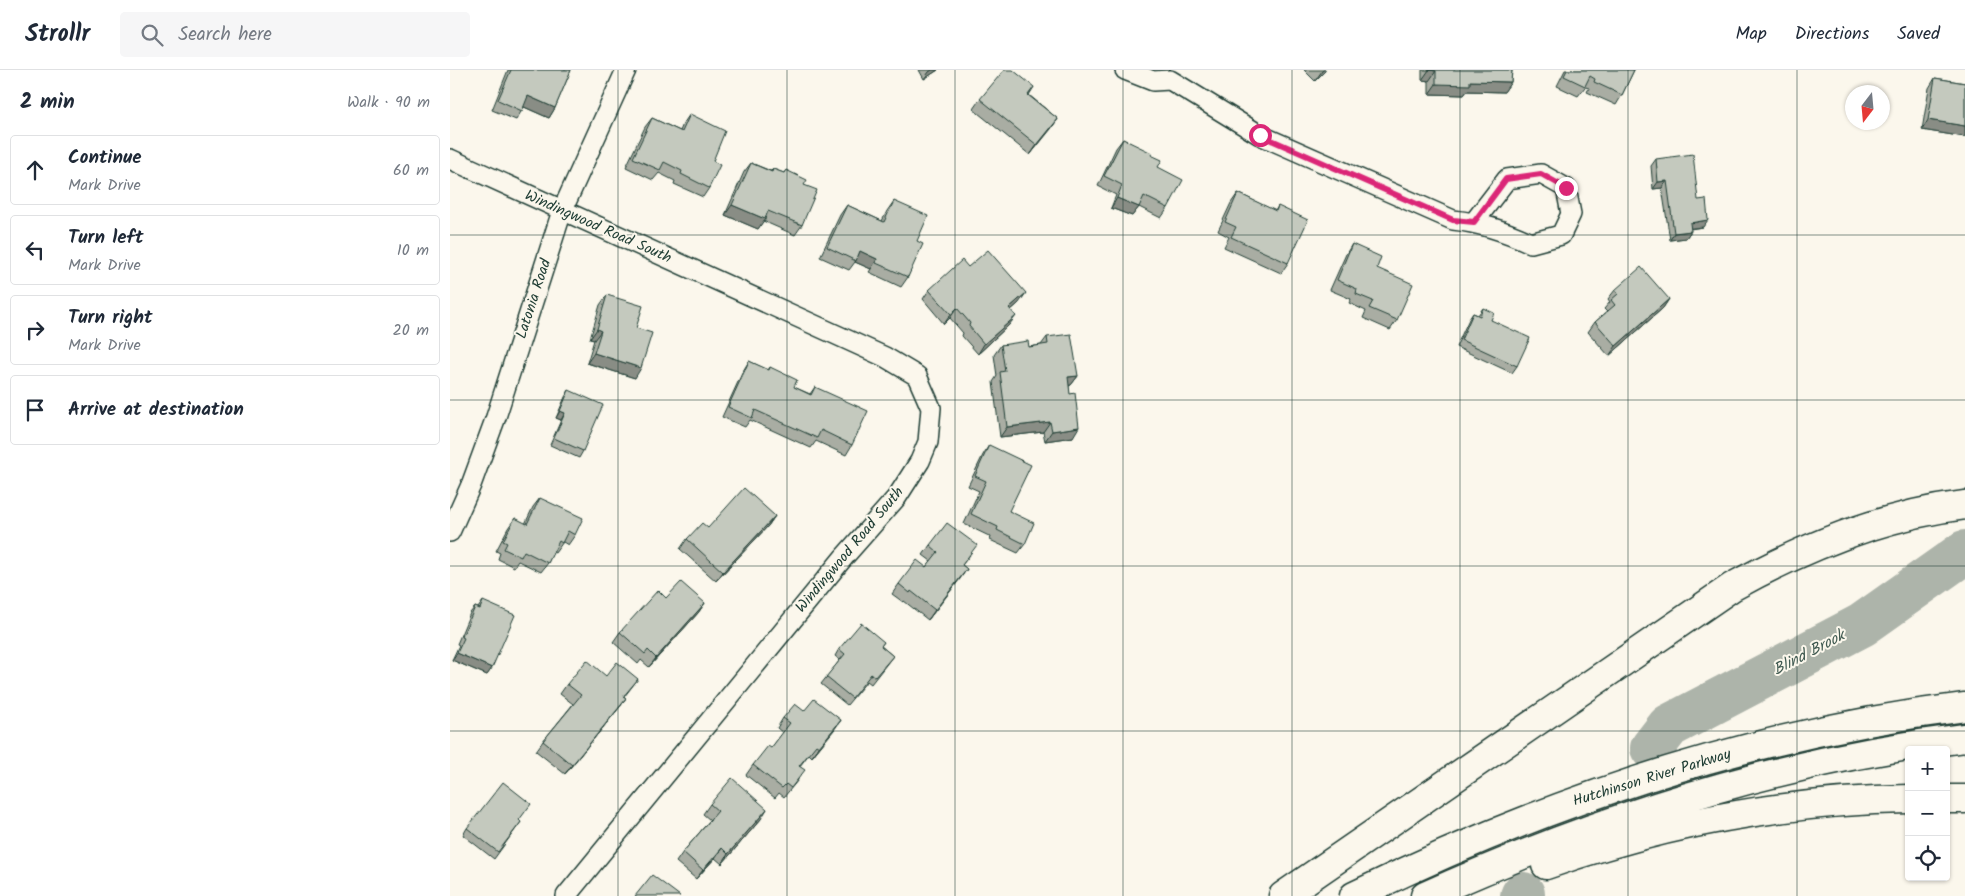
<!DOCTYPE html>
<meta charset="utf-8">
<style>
body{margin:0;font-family:Kalam,sans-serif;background:#f6f6f7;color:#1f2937}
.controls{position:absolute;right:15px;bottom:15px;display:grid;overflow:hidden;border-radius:5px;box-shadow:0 1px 4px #0004}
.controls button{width:45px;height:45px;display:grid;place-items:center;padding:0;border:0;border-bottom:1px solid #e0e1e3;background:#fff;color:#1f2937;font:25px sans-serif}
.compass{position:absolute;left:1395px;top:15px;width:45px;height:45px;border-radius:50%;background:#fff;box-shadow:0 1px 4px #0004;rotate:196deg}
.stop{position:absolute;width:15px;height:15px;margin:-11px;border:4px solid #db2777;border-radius:50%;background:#fff}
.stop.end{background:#db2777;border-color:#fff;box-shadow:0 1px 5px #0008}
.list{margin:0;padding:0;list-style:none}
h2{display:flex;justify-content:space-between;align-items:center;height:65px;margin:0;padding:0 20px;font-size:21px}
h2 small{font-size:16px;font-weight:400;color:#747a83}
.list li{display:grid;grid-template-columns:32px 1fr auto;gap:15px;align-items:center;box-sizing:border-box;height:70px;margin:0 10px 10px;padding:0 10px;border:1px solid #e0e1e3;border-radius:5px}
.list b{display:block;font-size:19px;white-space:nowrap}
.list p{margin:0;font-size:16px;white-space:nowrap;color:#747a83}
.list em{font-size:16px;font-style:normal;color:#747a83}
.icon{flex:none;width:28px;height:28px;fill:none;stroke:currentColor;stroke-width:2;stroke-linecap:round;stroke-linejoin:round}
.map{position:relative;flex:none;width:1515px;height:826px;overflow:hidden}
header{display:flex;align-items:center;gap:30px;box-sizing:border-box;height:70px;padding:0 25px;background:#fff;border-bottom:1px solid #e0e1e3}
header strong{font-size:24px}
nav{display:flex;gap:28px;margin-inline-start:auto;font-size:18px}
.search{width:350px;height:45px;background:#f6f6f7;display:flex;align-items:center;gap:12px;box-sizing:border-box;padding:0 18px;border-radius:5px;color:#747a83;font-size:19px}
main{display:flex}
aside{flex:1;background:#fff}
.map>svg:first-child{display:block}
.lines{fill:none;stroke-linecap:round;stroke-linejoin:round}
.river{stroke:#adb4aa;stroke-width:44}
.street-casing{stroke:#1f3d34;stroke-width:22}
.highway-casing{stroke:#1f3d34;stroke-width:31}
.street{stroke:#fbf7ec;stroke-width:19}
.highway{stroke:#fbf7ec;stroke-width:28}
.wall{fill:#a9ada3;stroke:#1f3d34}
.shaded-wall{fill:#898d85;stroke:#1f3d34}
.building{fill:#c4c9be;stroke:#1f3d34}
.route{stroke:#db2777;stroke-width:6}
.grid{fill:none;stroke:#1f3d34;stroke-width:1;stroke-opacity:0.55}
.labels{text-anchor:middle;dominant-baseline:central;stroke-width:4;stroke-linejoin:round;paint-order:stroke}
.street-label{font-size:15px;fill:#1f3d34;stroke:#fbf7ec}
.water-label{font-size:16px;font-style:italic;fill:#425b52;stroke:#fbf7ec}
</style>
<header>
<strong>Strollr</strong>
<div class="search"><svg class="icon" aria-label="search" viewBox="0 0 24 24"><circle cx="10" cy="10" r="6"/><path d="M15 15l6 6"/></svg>Search here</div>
<nav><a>Map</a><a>Directions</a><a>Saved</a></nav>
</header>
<main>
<aside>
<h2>2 min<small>Walk · 90 m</small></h2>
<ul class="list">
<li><svg class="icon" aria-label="ahead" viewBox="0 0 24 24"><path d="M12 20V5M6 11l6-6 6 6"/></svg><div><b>Continue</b><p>Mark Drive</p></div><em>60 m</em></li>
<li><svg class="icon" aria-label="left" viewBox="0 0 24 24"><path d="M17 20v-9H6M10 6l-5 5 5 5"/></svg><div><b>Turn left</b><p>Mark Drive</p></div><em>10 m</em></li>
<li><svg class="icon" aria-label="right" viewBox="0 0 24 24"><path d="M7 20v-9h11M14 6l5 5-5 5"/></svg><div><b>Turn right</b><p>Mark Drive</p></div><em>20 m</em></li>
<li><svg class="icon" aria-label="arrive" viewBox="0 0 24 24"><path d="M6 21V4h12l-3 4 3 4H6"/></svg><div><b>Arrive at destination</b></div></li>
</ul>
</aside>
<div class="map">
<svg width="1515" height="826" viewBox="0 0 1515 826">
<rect width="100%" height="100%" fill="#fbf7ec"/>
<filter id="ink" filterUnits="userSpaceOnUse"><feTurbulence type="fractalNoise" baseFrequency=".02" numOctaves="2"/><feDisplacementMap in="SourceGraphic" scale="10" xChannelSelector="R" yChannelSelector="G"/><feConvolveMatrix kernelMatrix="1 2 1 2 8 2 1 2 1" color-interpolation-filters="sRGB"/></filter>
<g filter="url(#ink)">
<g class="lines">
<g class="river">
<path d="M1202,678l17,-22 193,-101 103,-73"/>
<path d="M1072,826l1,-2"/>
</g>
<g class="street-casing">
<g id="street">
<path d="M675,0l28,11 17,-1 90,55 193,85c29,3 52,11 78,23l30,-8 10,-21 -5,-26 -25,-14 -34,5 -33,43"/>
<path d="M0,89l435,198 32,19 14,32 -3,34 -8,19 -23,36 -53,60 -278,339"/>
<path d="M0,462l21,-47 25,-68 66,-206 64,-141"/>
</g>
</g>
<g class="highway-casing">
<g id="highway">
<path d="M1496,729h19"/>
<path d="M1096,795c119,-42 237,-64 363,-66"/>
<path d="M833,826l449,-309c72,-40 150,-72 233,-82"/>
<path d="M904,826c192,-94 397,-163 611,-189"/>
<path d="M975,826c172,-77 353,-136 540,-158"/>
</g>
</g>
<use href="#street" class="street"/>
<use href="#highway" class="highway"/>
</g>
<g class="wall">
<path d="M58,0h63l-16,38 -6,10 -25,-11 -8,13 -24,-10z"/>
<path d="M469,0h19l-14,9z"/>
<path d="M854,0h22l-11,11z"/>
<path d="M972,0h90l-1,12 -7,10 -37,-1 -3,4 -35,-1v-13l-7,-1z"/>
<path d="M1115,0h69l-12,25 -6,10 -29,-13 2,-4 -4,-1 -7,9 -21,-10z"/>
<path d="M1485,8l30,5v54l-43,-7 7,-42z"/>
<path d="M584,17l-5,8 29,24 -28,36 -57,-46 7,-10z"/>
<path d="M240,44l23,47 -4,27 -6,9 -29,-13 1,-3 -16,-8 -6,7 -27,-13 19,-40 7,-9 28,13 3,-7z"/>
<path d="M673,69l28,16 7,12 10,41 -7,10 -22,-11 -7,9 -21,-8 5,-13 -18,-9 18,-38z"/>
<path d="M1206,89l42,41 5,27 -13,2 1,2 -5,7 -16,2 -8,-52 -9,1 -2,-23z"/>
<path d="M301,93l20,8 2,-2 11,4 2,-3 18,15 -2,40 -7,10 -32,-14 -5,8 -33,-14 19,-43z"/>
<path d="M788,123l37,18 3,-5 10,57 -7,10 -57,-26 5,-10 -11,-6 13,-28z"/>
<path d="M444,131l23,40 -9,36 -7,10 -32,-15 2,-3 -16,-7 -6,8 -29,-13 20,-42 7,-10 35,16 5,-10z"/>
<path d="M902,174l25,24 20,52 -7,10 -27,-12 3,-7 -17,-8 2,-4 -21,-9 16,-36z"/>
<path d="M518,197l51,36 -8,7 -2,15 -31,29 -16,-18 1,-3 -13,-15 -6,6 -21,-25 6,-9z"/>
<path d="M1165,220l54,9 -6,9 -54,48 -21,-24 7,-10 12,-10 -3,-3 6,-7 -2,-3z"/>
<path d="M157,225l29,33 -1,50 -48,-15 7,-23 -4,-1 10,-34z"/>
<path d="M1033,238l8,12 26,46 -5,7 -56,-26 13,-28 4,-6 5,2z"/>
<path d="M597,267l31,39 -7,9 -2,1 4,51 -28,4 -2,-9 -43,5 -7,-55 4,-6 -3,-21 7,-10 28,2 12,-2z"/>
<path d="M299,291l19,9 2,-3 24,20 16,7 5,-7 37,58 -6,10 -30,-14 -5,7 -61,-28 -5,7 -23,-10 21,-46z"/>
<path d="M119,320l14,61 -4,7 -29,-13 11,-25 -5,-2 9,-21z"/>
<path d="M539,375l20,66 16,33 -7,9 -28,-13 1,-3 -27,-13 15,-33 -11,-5 15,-31z"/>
<path d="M90,428l35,37 -7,10 -5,-3 -8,11 -2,-1 -5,11 -7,9 -23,-11 -4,6 -16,-8 2,-6 -4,-2 12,-23 7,-10 10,6 8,-17z"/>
<path d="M325,446l-7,10 -52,55 -36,-32 7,-10 21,-11z"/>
<path d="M480,475l40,10 -8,10 5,4 -39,51 -24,-19 -1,1 -11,-8 7,-10 27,-17 5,-6 -8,-6z"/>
<path d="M216,528l39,5 -7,10 -49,54 -8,-7 -3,4 -25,-22 7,-10z"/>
<path d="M33,531l9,67 -5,7 -35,-15 7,-15 -2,-1 13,-31 5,-6 3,1z"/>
<path d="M434,572l-3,4 12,10 -22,28 -4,-3 -20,24 -26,-21 19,-24 -5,-4 4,-7z"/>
<path d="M156,606l32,3 -14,18 2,2 -7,9 -54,66 -29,-23 7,-10 30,-37 -13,-10 7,-10z"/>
<path d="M354,641l37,9 -29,37 -3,-3 -9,12 -2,14 -14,17 -5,-4 -4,5 -29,-23 7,-10 18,-17 12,-15 -6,-5 6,-10z"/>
<path d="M260,734l51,15 -39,45 -7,-6 -19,21 -20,-17 7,-10 27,-32 -7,-6z"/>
<path d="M69,750l2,2 -27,37 -31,-24 4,-7z"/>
</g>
<g class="shaded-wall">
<path d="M482,0h6l-14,9 5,-7z"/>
<path d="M873,0h3l-11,11 7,-10z"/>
<path d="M979,0l7,1 -7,10 -7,-1z"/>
<path d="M1020,11l41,1 -7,10 -37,-1 -3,4 -35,-1 7,-10z"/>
<path d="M78,26l27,12 -6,10 -27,-12z"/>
<path d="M608,49l-7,10 -21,26 7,-10z"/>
<path d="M1478,50l37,6v11l-43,-7z"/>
<path d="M1217,111l-5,7 -9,1 5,-7z"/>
<path d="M667,128l22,9 -7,9 -21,-8z"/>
<path d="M282,135l33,14 -7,10 -33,-14z"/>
<path d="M1258,150l-5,7 -18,2 5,-6z"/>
<path d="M1241,161l-5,7 -16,2 4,-7z"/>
<path d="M410,181l17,8 -6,10 -16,-7z"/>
<path d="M576,223l-7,10 -17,15 7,-10z"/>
<path d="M1219,229l-6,9 -54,48 7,-10z"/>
<path d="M507,238l-7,10 -6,6 7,-10z"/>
<path d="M566,246l-7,9 -31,29 6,-10z"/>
<path d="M147,259l4,2 -7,9 -4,-1z"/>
<path d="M144,283l47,15 -6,10 -48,-15z"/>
<path d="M628,306l-7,9 -10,2 7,-10z"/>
<path d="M110,341l5,2 -4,7 -5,-2z"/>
<path d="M600,352l-7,10 -43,5 7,-10z"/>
<path d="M629,357l-6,10 -28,4 7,-10z"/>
<path d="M325,446l-7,10 -52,55 7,-9z"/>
<path d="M517,499l-7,10 -32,41 7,-10z"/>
<path d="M255,533l-7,10 -49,54 7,-9z"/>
<path d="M7,583l35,15 -5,7 -35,-15z"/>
<path d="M176,629l-7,9 -54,66 7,-9z"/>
<path d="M391,650l-7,10 -22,27 7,-10z"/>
<path d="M317,739l-6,10 -39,45 6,-10z"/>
<path d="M272,778l-7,10 -19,21 7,-9z"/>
</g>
<g class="building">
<path d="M61,0h60l-16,38 -27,-12 -6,15 -24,-11z"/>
<path d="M554,0h9l21,17 -6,8 30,24 -21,26 -57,-46z"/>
<path d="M979,0h83l-1,12 -41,-1v4l-34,-1v-13z"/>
<path d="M1117,0h67l-12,25 -28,-13 1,-3 -5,-3 -5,10 -21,-10z"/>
<path d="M1485,8l30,5v43l-37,-6z"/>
<path d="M240,44l35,17 -12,30 7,4 -11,23 -28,-14 1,-3 -18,-9 -4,8 -27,-12 19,-40 30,14z"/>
<path d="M673,69l29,14 -1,2 11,5 -4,7 25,13 -15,28 -24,-12 -5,11 -22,-9 5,-13 -18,-9z"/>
<path d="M1243,84l5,46 8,-1 2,21 -18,3 1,8 -17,2 -7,-52 -9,1 -2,-23z"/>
<path d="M301,93l21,9 1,-3 11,4 2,-3 21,10 -3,5 13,5 -15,35 -34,-14 -3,8 -33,-14z"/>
<path d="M788,123l38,18 2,-5 30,14 -20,43 -57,-26 5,-10 -11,-5z"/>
<path d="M444,131l34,15 -11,25 6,3 -15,33 -32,-14 1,-4 -17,-8 -4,10 -29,-14 20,-42 37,17z"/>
<path d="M902,174l29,13 -4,11 36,16 -16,36 -28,-12 4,-7 -17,-7 1,-5 -20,-9z"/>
<path d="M538,180l38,43 -17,15 7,8 -32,28 -15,-18 1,-3 -13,-15 -6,6 -22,-24 33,-30 6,7z"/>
<path d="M1191,197l28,32 -53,47 -21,-24 20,-17 -4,-5 7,-6 -3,-4z"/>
<path d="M157,225l36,11 -7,22 16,5 -11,35 -47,-15 7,-22 -4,-2z"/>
<path d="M1033,238l11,5 -3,7 39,18 -13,28 -56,-26 12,-27 7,3z"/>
<path d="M621,264l7,42 -10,1 2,17 5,-1 4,34 -27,4 -2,-9 -43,5 -7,-55 5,-1 -4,-26 27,-4 1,6 19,-3 -1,-7z"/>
<path d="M299,291l20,9 1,-3 27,13 -3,7 17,8 4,-8 53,24 -16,34 -31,-15 -4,8 -62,-28 -3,8 -24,-11z"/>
<path d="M119,320l34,15 -20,46 -29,-13 11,-25 -5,-2z"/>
<path d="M539,375l42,20 -22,46 25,12 -9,21 -28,-14 1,-3 -27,-13 15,-33 -11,-5z"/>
<path d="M294,418l31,28 -52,56 -36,-33 15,-16 6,5z"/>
<path d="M90,428l43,20 -8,17 -7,-4 -6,12 -3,-2 -11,22 -24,-12 -3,6 -17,-8 3,-6 -4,-2 12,-23 12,6z"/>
<path d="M497,453l30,22 -15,20 5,4 -32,41 -24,-19 -1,2 -11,-9 18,-24 9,7 12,-15 -8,-7z"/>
<path d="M231,512l24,21 -49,55 -8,-8 -3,4 -25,-22 38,-42 8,8z"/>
<path d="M33,531l32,14 -23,53 -35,-15 7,-15 -2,-1 13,-30 5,2z"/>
<path d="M411,553l23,19 -3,4 12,10 -18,21 -4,-3 -19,24 -26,-21 19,-23 -6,-5z"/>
<path d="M137,590l19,16 11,-14 21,17 -15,18 3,2 -54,66 -29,-24 38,-46 -14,-11z"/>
<path d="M364,629l27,21 -22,27 -3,-2 -17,21 6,4 -14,18 -5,-4 -4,4 -29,-23 15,-19 3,2 19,-25 -7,-5 12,-14 9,7z"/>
<path d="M282,708l35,31 -39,45 -6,-6 -19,22 -20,-18 35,-41 -8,-7z"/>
<path d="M53,712l28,22 -12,16 2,2 -23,30 -31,-24z"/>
<path d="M202,805l28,21h-45z"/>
</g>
</g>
<g class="lines" filter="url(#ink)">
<path class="route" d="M810,65l193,85 21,2 32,-43 35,-5 25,14"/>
</g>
<path class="grid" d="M168,0v826M337,0v826M505,0v826M673,0v826M842,0v826M1010,0v826M1178,0v826M1347,0v826M0,165h1515M0,330h1515M0,496h1515M0,661h1515"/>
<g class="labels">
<g class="street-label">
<text transform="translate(148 157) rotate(24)">Windingwood Road South</text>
<text transform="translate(84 229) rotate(-72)">Latonia Road</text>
<text transform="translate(400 480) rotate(-50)">Windingwood Road South</text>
<text transform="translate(1202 708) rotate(-17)">Hutchinson River Parkway</text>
</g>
<g class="water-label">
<text transform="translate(1359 583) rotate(-28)">Blind Brook</text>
</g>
</g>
</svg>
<div class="controls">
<button>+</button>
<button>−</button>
<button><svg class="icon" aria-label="locate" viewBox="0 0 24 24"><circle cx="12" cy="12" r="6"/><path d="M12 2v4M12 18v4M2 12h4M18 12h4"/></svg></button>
</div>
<svg class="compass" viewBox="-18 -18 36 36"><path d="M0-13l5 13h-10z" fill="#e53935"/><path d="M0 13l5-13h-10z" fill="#747a83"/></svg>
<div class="stop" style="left:810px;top:65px"></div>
<div class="stop end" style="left:1116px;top:118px"></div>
</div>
</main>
